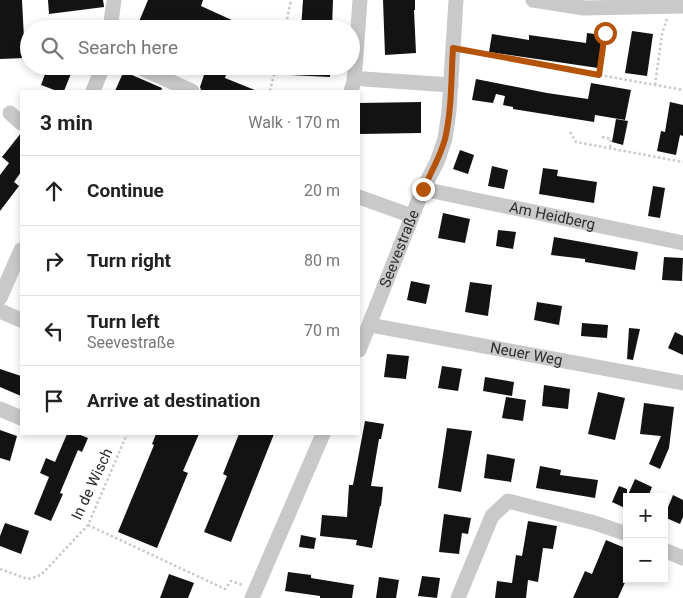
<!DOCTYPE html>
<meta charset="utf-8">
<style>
body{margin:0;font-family:Roboto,sans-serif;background:#f6f6f6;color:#222}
.controls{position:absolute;right:15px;bottom:15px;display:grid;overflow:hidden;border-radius:0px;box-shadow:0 2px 8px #0003}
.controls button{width:45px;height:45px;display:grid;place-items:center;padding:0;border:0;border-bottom:1px solid #e0e0e0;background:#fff;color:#222;font:25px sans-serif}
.stop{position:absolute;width:15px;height:15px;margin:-11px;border:4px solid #b45309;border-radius:50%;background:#fff}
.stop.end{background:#b45309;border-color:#fff;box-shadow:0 1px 5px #0008}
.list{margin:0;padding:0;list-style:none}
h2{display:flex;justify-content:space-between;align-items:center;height:65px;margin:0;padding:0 20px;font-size:21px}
h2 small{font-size:16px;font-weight:400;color:#767676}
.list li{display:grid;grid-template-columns:32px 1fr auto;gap:15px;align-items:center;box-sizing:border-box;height:70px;padding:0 20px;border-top:1px solid #e0e0e0}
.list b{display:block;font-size:19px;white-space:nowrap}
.list p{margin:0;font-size:16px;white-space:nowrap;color:#767676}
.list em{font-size:16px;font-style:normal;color:#767676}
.icon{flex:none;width:28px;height:28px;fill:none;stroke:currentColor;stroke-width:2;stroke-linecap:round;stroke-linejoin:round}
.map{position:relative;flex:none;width:683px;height:598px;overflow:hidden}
.search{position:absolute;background:#fff;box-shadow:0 2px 8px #0003;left:20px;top:20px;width:340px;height:55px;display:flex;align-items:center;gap:12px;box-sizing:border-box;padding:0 18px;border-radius:28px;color:#767676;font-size:19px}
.panel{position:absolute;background:#fff;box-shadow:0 2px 8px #0003;left:20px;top:90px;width:340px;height:345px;border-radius:0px}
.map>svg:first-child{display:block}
.building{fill:#131313}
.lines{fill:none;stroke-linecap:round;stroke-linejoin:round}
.path{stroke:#c9c9c9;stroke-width:2.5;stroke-dasharray:2.5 2.5;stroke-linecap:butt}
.minor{stroke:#c9c9c9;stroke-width:15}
.route{stroke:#b45309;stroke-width:6}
.labels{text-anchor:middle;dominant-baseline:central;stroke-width:5;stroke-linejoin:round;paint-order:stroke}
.street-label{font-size:15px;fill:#2c2c2c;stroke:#fff}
</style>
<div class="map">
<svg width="683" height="598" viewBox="0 0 683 598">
<rect width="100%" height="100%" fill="#fff"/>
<g class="building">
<path d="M0,0h22l3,58 -25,1z"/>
<path d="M48,0h55l1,6v1l-55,7z"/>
<path d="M148,0h55l-2,6 33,15 -4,8h-81l-11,-5z"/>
<path d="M303,0h30l-1,29h-31z"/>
<path d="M383,0h32v10h-1l2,43 -31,2z"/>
<path d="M632,31l21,3 -6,42 -22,-3z"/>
<path d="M587,33l15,2 -4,33 -109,-16 3,-18 37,6v-5l57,8z"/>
<path d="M48,66h26l-10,25h-7l-16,-6z"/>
<path d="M126,66l6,9 30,13 -1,3h-46z"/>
<path d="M207,66l20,6 -2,6 32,13h-51l-5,-1 -1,-3z"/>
<path d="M290,66h40v11l-40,-2z"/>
<path d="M476,79l71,14 41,6 3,-16 40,7 -6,30 -30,-5 -1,7 -81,-13v-2l-10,-2 2,-9 -9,-2 -3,9 -21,-3z"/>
<path d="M421,102v31l-61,1 -1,-31z"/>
<path d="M670,102l13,3v31l-3,-1 -4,20 -19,-4 4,-20 4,1z"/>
<path d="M616,119l12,2 -5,24 -11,-3z"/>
<path d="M21,133v39l-7,10 5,4 -19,25v-36l9,-12 -7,-6z"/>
<path d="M460,150l14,5 -6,19 -15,-5z"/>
<path d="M492,166l16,4 -4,19 -16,-3z"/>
<path d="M543,168l15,2 -1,6 40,6 -3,21 -55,-9z"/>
<path d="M653,186l12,2 -5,30 -12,-2z"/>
<path d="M443,213l27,6 -5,24 -27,-5z"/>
<path d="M498,230l18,2 -3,17 -17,-3z"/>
<path d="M554,237l84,15 -3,18 -50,-8v-3l-34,-4z"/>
<path d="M664,257l19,1 -1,23 -20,-1z"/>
<path d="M411,281l19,4 -4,19 -19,-4z"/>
<path d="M470,282l22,3 -4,31 -23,-4z"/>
<path d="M537,302l25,4 -3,19 -25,-5z"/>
<path d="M582,323l26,2 -1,13 -26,-2z"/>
<path d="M629,328l11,1 -7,31 -6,-1z"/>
<path d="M675,332l8,4v19l-15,-7z"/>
<path d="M387,354l22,2 -3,23 -22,-2z"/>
<path d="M442,366l20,3 -4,22 -20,-3z"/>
<path d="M0,369l21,7v20l-21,-9z"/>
<path d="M485,377l29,5 -2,14 -29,-5z"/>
<path d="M544,385l26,4 -2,20 -26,-3z"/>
<path d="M598,392l27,6 -10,42 -27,-6z"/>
<path d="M506,397l20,3 -3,21 -21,-3z"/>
<path d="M644,403l30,4 -5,41 -9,21 -11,-5 12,-28 -21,-2z"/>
<path d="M365,421l19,3 -3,15h-2l-8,47 12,1 -2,19h-1l-8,42 -16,-3 1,-5 -37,-4 2,-21 25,2 2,-32h4z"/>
<path d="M447,428l25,3 -11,61 -23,-4z"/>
<path d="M0,430l17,6 -7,25 -10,-3z"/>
<path d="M67,434h11l10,4 -6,14 -4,-2 -18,43 3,1 -12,27 -17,-7 15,-37 -9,-4 6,-15 9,4z"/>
<path d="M156,434h43l-16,37 5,2 -31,75 -39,-16 36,-87 -2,-1z"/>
<path d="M239,434h35l-43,108 -27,-10 23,-56 -4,-2z"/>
<path d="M487,454l28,5 -4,23 -27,-4z"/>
<path d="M540,466l21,4 -1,5 38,5 -3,18 -59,-10z"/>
<path d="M635,479l17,8 -4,10h-21v12l-15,-7 7,-16 8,3v8z"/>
<path d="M673,495l10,5v17l-3,7 -16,-7z"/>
<path d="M444,514l27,4 -3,16 -6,-1 -3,21 -20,-2z"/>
<path d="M528,521l29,5 -4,23 -10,-1 -5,34 -10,-2 -2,18h-31l2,-17 15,2 4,-28 6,1z"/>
<path d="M5,523l24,8 -8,23 -21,-8v-10z"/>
<path d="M301,535l15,3 -2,11 -15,-2z"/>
<path d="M606,540l19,8 -1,3 3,1v26l-9,20h-45l12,-27 7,3z"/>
<path d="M288,572l23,3v3l43,7 -2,13h-32v-2l-35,-5z"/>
<path d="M169,574l25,9 -6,15h-28z"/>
<path d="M422,576l18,2 -3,20 -19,-2z"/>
<path d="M379,577l20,3 -3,18h-20z"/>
</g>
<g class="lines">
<g class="path">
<path d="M285,29l6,-29"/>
<path d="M594,32l11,1 -6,42"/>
<path d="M467,51l216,39"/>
<path d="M655,85l7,-51 5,-15"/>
<path d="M270,91l6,-25"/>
<path d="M570,132l6,10 107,20"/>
<path d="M602,137l9,2 -1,9"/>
<path d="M88,525l137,64 6,-8 12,4"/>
<path d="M0,569l28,10 13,-4 47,-50 39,-91"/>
</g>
<g class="minor">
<path d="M533,0l51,8 99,-2"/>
<path d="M110,29l4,-29"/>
<path d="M136,66l56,25"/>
<path d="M364,79l87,6"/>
<path d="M93,91l10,-25"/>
<path d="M351,91l3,-9 6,-82"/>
<path d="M10,113l11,10"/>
<path id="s1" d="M423,189l260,54"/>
<path d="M359,197l53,19"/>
<path d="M0,298l21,-48"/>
<path d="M0,311l21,9"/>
<path id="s2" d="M370,325l313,58"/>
<path id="s3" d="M359,350l64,-161 14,-27 8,-23 4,-28 7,-111"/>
<path d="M0,409l21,9"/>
<path d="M664,550l19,8"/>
<path d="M252,598l71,-164"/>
<path d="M458,598l34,-82 16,-15 87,22 32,11"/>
</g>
</g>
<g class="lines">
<path class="route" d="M423,189c8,-16 17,-32 22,-50 7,-30 6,-61 8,-91l146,27 6,-42"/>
</g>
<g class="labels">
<g class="street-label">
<text stroke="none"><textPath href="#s1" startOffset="132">Am Heidberg</textPath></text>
<text stroke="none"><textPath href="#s3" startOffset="109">Seevestraße</textPath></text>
<text stroke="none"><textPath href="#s2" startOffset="159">Neuer Weg</textPath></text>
<text transform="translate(92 484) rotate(-65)">In de Wisch</text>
</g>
</g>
</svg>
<div class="controls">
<button>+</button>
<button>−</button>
</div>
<div class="stop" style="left:605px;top:33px"></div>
<div class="stop end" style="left:423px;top:189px"></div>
<div class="search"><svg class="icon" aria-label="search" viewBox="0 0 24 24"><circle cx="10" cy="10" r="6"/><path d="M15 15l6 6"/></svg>Search here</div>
<section class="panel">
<h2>3 min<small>Walk · 170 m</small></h2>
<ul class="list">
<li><svg class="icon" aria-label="ahead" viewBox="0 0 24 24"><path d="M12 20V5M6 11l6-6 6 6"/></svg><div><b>Continue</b></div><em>20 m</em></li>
<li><svg class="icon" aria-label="right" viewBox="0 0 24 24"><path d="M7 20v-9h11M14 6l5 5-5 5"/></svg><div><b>Turn right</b></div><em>80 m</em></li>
<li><svg class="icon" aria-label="left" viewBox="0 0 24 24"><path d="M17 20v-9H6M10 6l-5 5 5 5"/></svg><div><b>Turn left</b><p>Seevestraße</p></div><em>70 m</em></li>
<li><svg class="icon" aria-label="arrive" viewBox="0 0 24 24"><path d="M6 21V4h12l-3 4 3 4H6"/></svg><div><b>Arrive at destination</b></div></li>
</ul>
</section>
</div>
